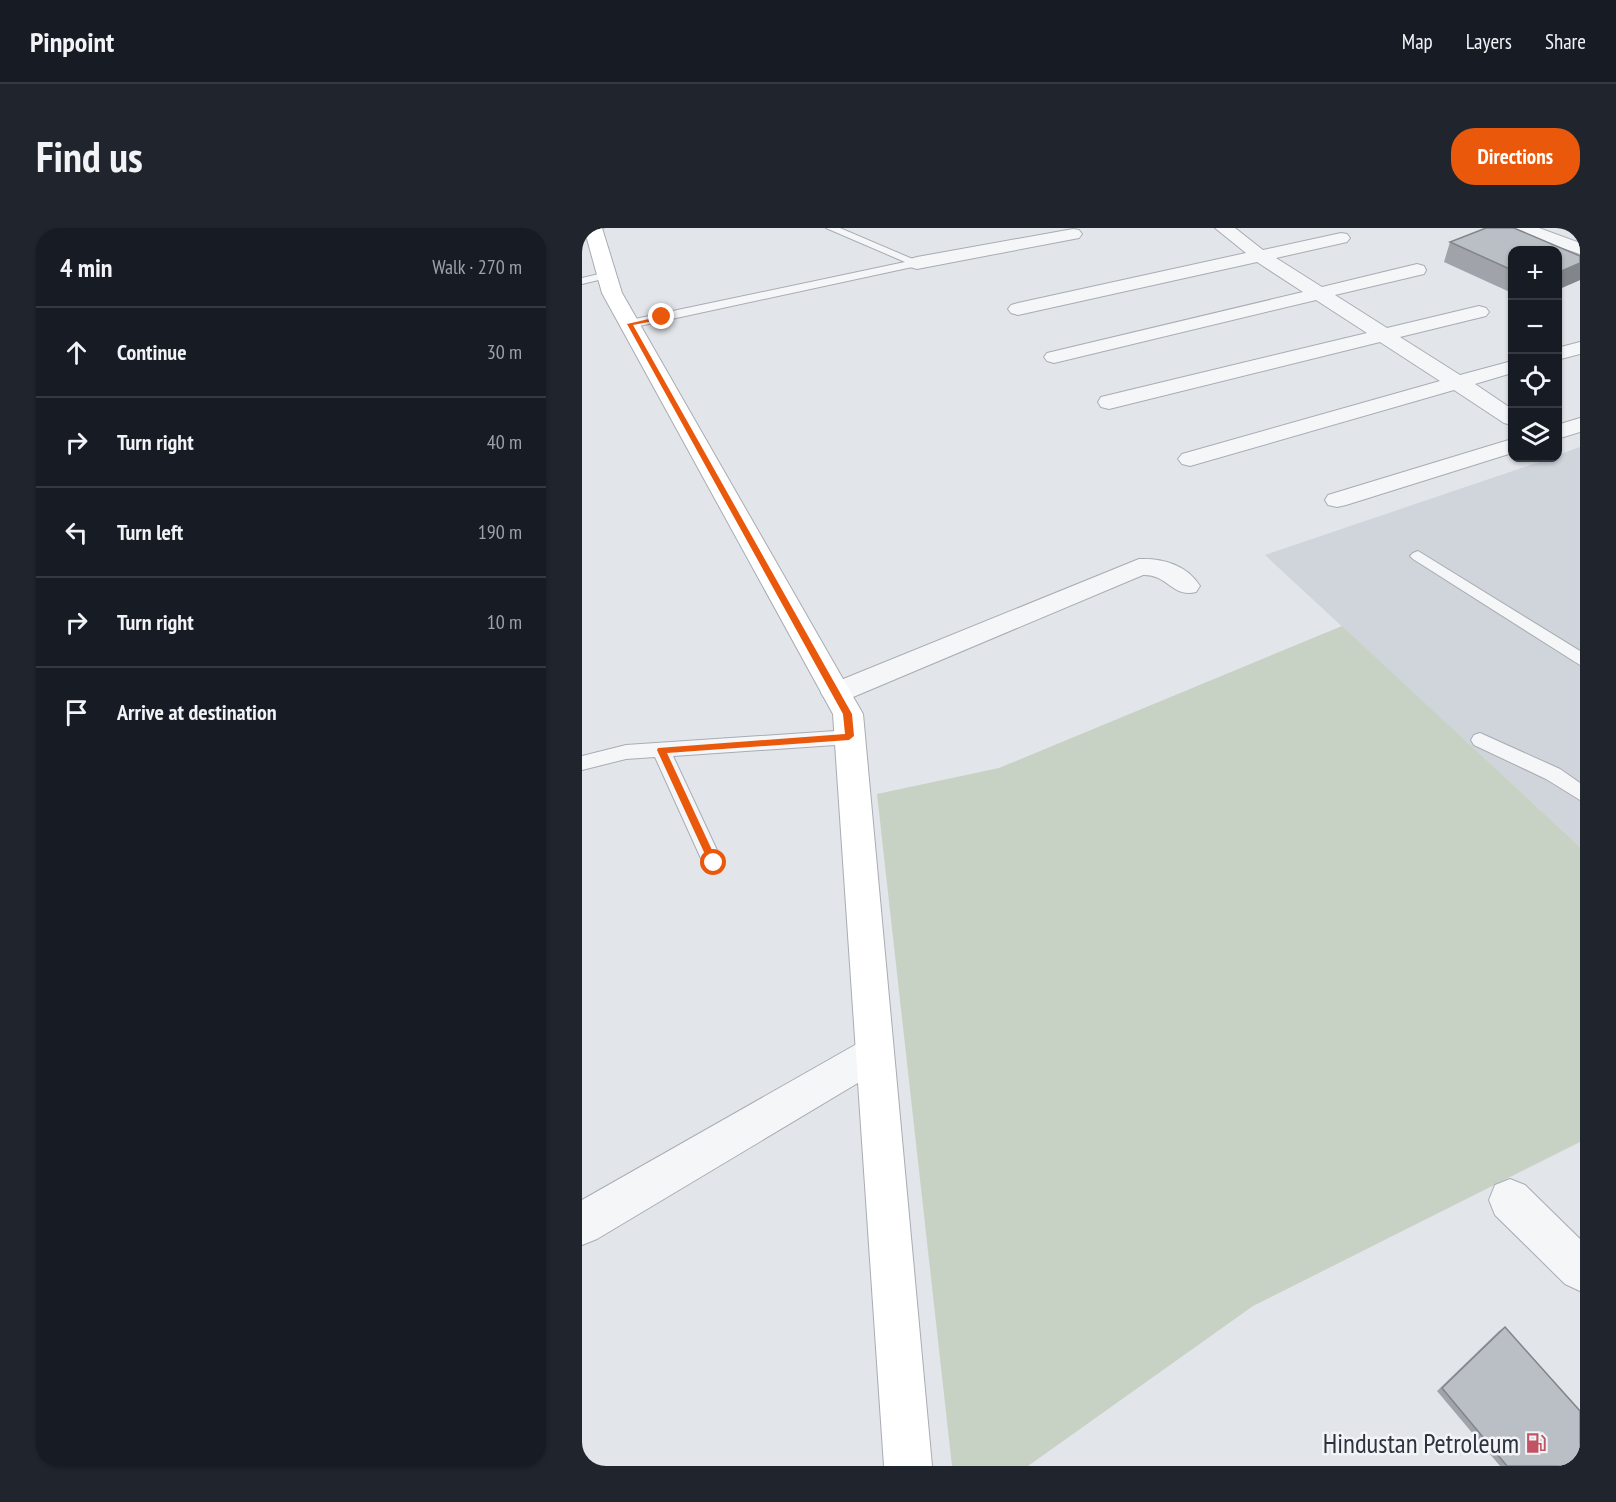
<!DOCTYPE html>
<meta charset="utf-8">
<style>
body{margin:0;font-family:"PT Sans Narrow",sans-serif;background:#20242c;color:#f1f3f6}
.controls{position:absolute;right:18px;top:18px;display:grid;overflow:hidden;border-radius:12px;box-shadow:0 2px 4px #0004}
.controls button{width:54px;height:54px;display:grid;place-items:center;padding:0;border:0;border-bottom:2px solid #363941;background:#171b24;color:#f1f3f6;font:30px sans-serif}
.stop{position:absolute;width:18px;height:18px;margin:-14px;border:4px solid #ea580c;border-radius:50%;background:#fff}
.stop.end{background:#ea580c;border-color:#fff;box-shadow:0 2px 6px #0008}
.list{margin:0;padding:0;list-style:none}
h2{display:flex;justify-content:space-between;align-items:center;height:78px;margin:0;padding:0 24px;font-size:26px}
h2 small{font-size:20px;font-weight:400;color:#9ea1a6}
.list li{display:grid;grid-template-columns:39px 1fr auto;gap:18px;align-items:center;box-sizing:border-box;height:90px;padding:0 24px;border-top:2px solid #363941}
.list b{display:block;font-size:22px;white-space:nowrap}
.list em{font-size:20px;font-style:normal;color:#9ea1a6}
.icon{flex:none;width:33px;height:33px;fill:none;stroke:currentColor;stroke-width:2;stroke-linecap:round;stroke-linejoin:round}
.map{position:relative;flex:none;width:998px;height:1238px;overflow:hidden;border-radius:24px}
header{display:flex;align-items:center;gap:36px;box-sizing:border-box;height:84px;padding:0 30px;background:#171b24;border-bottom:2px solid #363941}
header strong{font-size:28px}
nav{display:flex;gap:33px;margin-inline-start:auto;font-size:21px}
.intro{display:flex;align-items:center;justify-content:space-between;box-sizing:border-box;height:144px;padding:0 36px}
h1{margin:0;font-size:42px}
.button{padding:15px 27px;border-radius:24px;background:#ea580c;color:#fff;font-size:21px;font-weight:700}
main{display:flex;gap:36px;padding:0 36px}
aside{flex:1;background:#171b24;border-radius:24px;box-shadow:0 2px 4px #0004}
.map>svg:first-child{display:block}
.built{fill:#d0d4db}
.green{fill:#c8d2c4}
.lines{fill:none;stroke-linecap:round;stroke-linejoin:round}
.lane-casing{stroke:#a8acb3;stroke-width:2}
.street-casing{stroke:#a8acb3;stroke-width:2}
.secondary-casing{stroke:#a8acb3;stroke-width:2}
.lane{fill:#f5f6f8;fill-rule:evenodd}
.street{fill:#f5f6f8;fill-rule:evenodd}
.secondary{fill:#fff;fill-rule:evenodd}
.wall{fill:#a0a3a9}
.shaded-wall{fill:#82858a}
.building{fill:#babec5;stroke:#82858a;stroke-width:1.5}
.route{fill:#ea580c}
.labels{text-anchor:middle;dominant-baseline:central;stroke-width:5;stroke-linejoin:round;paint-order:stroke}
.near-poi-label{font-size:27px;fill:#2c333f;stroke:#f2f4f7;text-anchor:end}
</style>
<header>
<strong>Pinpoint</strong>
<nav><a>Map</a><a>Layers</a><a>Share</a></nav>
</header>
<div class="intro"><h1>Find us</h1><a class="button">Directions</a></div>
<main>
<aside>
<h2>4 min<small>Walk · 270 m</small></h2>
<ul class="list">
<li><svg class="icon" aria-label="ahead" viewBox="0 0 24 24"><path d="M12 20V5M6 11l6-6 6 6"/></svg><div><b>Continue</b></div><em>30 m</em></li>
<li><svg class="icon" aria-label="right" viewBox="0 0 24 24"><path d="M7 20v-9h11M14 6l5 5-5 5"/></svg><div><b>Turn right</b></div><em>40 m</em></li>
<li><svg class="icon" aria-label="left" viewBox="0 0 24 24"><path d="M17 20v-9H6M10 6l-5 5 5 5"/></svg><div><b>Turn left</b></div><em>190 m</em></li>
<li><svg class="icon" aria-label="right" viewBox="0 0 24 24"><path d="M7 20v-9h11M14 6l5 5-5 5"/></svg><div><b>Turn right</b></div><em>10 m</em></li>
<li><svg class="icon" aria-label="arrive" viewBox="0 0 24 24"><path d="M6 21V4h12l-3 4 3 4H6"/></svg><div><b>Arrive at destination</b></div></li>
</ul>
</aside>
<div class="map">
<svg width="998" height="1238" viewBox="0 0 998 1238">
<rect width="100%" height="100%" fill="#e2e5e9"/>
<path class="built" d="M998,219v400l-315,-292 286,-97h6l1,-3z"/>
<path class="green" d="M760,398l238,221v295l-327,164 -225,160h-76l-75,-672 122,-26z"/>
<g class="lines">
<g class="lane-casing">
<g id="lane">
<path d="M244,0h14l82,35 -5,3 -287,62 -6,-4 6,-4 275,-58z"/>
<path d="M25,44l4,1v4l-29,7v-6z"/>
<path d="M836,323l162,100v14l-167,-106 -3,-3 3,-3z"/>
<path d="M268,502l6,2 3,5 -3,5 -6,2 -177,12 50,107 -3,6 -7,2 -7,-2 -3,-6 -48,-106 -29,2 -44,11v-14l44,-11z"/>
<path d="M898,505l80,36 20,14v17l-34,-21 -72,-34 -3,-5 3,-5z"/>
</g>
</g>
<g class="street-casing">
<g id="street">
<path d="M633,0h20l28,22 78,-17 6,1 3,4 -3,4 -71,16 46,29 95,-23 7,2 2,4 -2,4 -89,21 52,33 92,-22 7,2 3,4 -3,4 -86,21 60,38 52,-14v12l-37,11 37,25v16l-8,-2 -50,-33 -264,76 -8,-2 -4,-5 4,-5 258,-73 -60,-39 -271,67 -8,-2 -3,-5 3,-5 266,-64 -51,-33 -262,63 -7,-2 -3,-4 3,-4 256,-61 -46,-30 -239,53 -7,-2 -3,-4 3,-4 7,-2 228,-50z"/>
<path d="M931,0h26l41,15v11l-64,-22z"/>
<path d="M491,1l6,1 3,4 -3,4 -162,31 -7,-2 -2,-4 2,-4 7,-2z"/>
<path d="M998,114v12l-23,6v-12z"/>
<path d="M998,190v14l-23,7v-14z"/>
<path d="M930,211v14l-166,52 -9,2 -9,-2 -3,-5 3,-5z"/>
<path d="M557,331c24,-1 48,6 61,27l-4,6c-24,6 -28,-18 -53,-17l-297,125 -10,3 -10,-3 -5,-7 5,-7z"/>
<path d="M293,807l13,6 6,12 -6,12 -291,174 -15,6v-45l280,-159z"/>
<path d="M928,951l15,6 55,54v52l-15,-7 -70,-69 -6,-15 6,-15z"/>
</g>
</g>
<g class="secondary-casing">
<path id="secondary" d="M2,0h18l20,65 241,421 69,752h-48l-51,-752 -231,-421z"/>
</g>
<use href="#lane" class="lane"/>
<use href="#street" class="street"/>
<use href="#secondary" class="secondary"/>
</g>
<g class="wall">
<path d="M904,0h28l66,28v24l-23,10v-40h-45v43l-68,-31 6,-20z"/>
<path d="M923,1099l65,139h-70l-63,-75 62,-60z"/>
</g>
<path class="shaded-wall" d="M998,35v17l-23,10v-17z"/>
<g class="building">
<path d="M904,0h28l66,28v7l-23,10v-23h-45v20l-62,-28z"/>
<path d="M923,1099l75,84v44l-10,11h-63l-65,-78z"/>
</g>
<path class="route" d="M80,88l2,3 -31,6 219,389 2,22 -5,4 -182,13 51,110 -4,4 -5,-4 -52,-113 1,-2 187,-14 -2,-20 -216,-390z"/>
<defs>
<g id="fuel-bare" transform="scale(1.62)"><path d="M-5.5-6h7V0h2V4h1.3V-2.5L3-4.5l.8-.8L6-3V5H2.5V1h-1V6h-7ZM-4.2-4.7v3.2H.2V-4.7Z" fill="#c15464" stroke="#f2f4f7" stroke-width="2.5" paint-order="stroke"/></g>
</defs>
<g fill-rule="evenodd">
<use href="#fuel-bare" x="954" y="1215"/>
</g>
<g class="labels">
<g class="near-poi-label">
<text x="937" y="1215">Hindustan Petroleum</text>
</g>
</g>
</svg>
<div class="controls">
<button>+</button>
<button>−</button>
<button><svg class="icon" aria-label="locate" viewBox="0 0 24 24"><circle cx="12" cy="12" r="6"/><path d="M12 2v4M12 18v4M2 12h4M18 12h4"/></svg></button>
<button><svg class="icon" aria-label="layers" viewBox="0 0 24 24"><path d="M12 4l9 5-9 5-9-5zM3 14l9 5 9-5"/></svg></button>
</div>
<div class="stop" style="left:132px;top:635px"></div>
<div class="stop end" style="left:80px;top:89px"></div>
</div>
</main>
